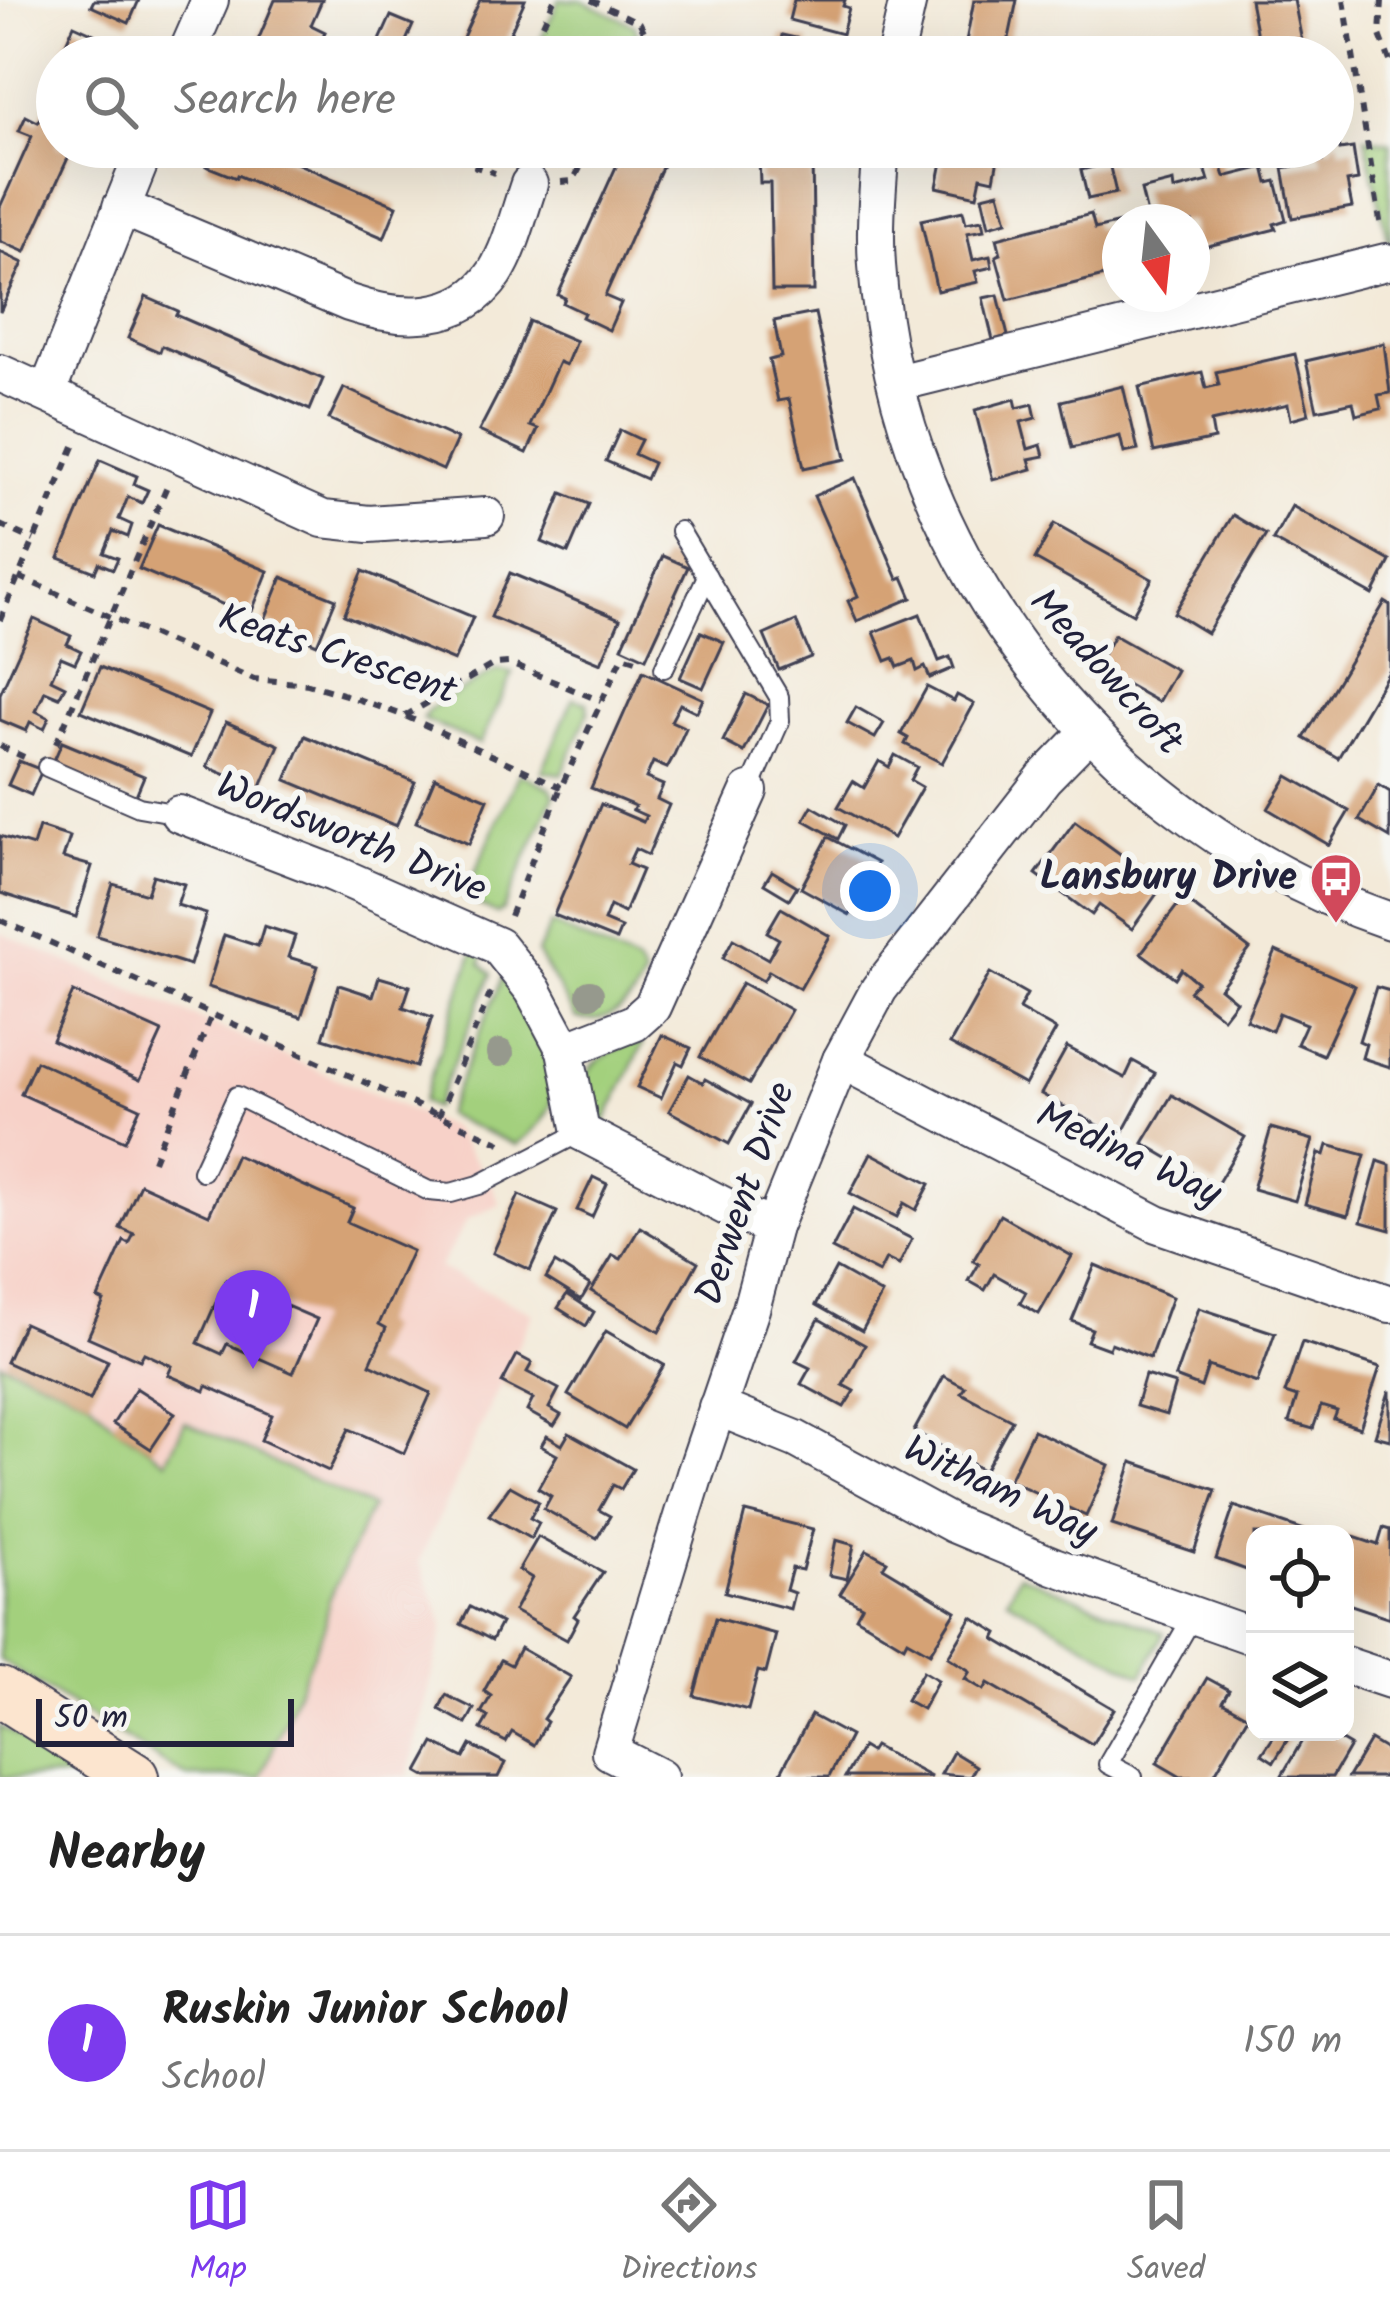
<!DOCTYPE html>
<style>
body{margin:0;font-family:Kalam,sans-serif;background:#f2f2f2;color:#222}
.controls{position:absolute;right:36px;bottom:36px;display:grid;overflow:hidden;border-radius:24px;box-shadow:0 12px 48px #0002}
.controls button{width:108px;height:108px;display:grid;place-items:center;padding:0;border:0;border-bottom:3px solid #e0e0e0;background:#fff;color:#222;font:60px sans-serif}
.compass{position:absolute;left:1102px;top:204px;width:108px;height:108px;border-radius:50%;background:#fff;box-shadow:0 12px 48px #0002;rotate:165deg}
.scale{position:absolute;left:36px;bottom:30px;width:258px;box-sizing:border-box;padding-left:12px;border:6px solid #22223b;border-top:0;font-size:33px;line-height:42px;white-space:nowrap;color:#22223b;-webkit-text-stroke:9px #f6f6f2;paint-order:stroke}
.you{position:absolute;left:870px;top:891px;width:42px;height:42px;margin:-30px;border:9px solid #fff;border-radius:50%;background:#1a73e8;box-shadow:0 0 0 18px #1a73e833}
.badge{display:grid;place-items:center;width:78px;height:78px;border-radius:50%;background:#7c3aed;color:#fff;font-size:39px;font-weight:700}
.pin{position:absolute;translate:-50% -99px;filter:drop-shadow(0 3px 6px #0008)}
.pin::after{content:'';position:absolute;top:63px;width:42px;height:36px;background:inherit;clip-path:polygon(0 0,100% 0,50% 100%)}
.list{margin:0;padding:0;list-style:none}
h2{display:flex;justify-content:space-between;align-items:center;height:156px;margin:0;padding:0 48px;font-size:51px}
h2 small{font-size:39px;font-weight:400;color:#767676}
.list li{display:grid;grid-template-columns:78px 1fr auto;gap:36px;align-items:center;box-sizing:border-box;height:216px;padding:0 48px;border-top:3px solid #e0e0e0}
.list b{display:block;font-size:45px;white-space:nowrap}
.list p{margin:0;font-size:39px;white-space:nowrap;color:#767676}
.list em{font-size:39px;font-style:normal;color:#767676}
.icon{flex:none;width:66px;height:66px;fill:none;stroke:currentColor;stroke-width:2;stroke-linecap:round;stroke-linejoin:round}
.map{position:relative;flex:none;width:1390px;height:1777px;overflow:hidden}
.search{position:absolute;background:#fff;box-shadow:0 12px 48px #0002;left:36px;right:36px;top:36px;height:132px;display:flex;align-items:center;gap:30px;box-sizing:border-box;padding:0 42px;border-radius:66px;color:#767676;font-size:45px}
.sheet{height:372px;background:#fff}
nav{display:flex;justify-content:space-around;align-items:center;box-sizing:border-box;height:168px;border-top:3px solid #e0e0e0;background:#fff;font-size:33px;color:#767676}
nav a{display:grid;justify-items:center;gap:6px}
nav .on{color:#7c3aed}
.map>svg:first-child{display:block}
.built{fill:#f7d1c8}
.green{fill:#a3d07d;stroke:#62795c;stroke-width:3}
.building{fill:#d5a274;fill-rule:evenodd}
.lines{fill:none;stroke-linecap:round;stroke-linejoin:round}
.service-casing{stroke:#414053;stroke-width:22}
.minor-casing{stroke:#414053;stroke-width:40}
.secondary-casing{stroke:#414053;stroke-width:52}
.path{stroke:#414053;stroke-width:6;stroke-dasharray:9 9;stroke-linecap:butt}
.service{stroke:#fff;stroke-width:18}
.minor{stroke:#fff;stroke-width:36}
.secondary{stroke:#fce5cf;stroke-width:48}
.tree{fill:#96998d}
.labels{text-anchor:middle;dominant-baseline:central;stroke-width:12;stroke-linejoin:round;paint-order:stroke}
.street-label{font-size:39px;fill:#22223b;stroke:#f6f6f2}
.poi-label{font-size:39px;font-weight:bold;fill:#22223b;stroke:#f6f6f2;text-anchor:end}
</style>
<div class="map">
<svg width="1390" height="1777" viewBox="0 0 1390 1777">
<rect width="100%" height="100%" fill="#f6f6f2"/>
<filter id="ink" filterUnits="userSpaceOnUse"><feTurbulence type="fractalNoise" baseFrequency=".00833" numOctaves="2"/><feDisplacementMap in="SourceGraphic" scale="24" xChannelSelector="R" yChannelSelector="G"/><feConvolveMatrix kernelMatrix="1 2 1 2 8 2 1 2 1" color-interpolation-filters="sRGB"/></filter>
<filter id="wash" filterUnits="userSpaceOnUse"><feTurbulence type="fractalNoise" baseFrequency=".004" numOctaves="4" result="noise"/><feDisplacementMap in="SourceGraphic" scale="48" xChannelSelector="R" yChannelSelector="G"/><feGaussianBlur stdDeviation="2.7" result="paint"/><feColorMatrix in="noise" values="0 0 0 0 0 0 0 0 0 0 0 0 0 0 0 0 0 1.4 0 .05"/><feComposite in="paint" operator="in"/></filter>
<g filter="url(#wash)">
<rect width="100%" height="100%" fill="#f3ead9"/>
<path class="built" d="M0,933l451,195 38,52 11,24 -33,16 -28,48 94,45 -114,248 25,64 -36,152h-222l-186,-117z"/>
<g class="green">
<path d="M559,0h22l54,25 4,14 -8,18h-98z"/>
<path d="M1365,137l25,5v110z"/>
<path d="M497,670l16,3 -33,71 -58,-25 9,-11z"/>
<path d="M573,698l14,4 1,11 -26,61 -20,-3z"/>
<path d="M519,773l31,15 4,7 -51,115 -6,4 -33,-17z"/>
<path d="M551,924l86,40 7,12c-9,28 -38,51 -68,42l-39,-65z"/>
<path d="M474,950l9,6 -2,8 11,10 -58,134 -12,-6z"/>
<path d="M505,972c16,30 55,94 47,127 -4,21 -20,33 -36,46l-71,-30z"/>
<path d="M633,1039l10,5 -40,83 -6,-3c-19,-59 -15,-54 36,-85z"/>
<path d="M0,1362l90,38 23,24 53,37 19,-39 186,85 -42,93 -4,25 -64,152h-75l-186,-117z"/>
<path d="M1019,1574l145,59 -22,43 -135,-77z"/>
<path d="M0,1726l88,51h-88z"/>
</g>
<g id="blocks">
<g class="building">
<path d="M94,0h45l-10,23 -38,-17z"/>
<path d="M275,0h47l-11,25 14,7 -8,17 -14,-6 -6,14h-46z"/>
<path d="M480,0h45l-26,57h-45z"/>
<path d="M794,0h51l-2,6 6,2 -7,26 -53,-14z"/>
<path d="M974,0h43l-12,57h-42z"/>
<path d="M1250,0h44l11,57h-44z"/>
<path d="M391,16l22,9 -14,32 -22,-10z"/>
<path d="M74,25l51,23 -4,9h-53l2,-4 -7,-3z"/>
<path d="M782,35l27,6 -3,16h-29z"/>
<path d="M57,81v66h16l-48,105 -25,-11v-34l32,-71 -13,-5 7,-15 12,6z"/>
<path d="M1339,141l1,9 13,-2 5,32 -11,2 5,25 -60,11 -9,-50 39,-7 -3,-14h14v-5z"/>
<path d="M214,147h45l138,59 -13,32 -147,-63 -1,3 -30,-12z"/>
<path d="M625,147h46l-66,149 16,7 -12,27 -27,-13 2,-4 -21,-10 2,-5 -7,-3z"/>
<path d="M945,147h42l-1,8 12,3 -4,22 -13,-3 -4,19 -40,-9z"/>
<path d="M1219,156l6,21 39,-10 4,16 8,-2 10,39 -12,4 2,5 -84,21v-28h-43l-8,-32 32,-8 1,8 35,-9 -6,-20z"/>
<path d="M759,157h53l2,134h-42l-2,-108h-10z"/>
<path d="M1109,163l7,30 -28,6 -7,-29z"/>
<path d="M999,192l8,29 -18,5 -7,-30z"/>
<path d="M963,211l3,12 16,-3 2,10 -17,3 6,27 17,-4 2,11 -17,4 3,11 -41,9 -16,-71z"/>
<path d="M1091,214l4,15 25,-6v49l-112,28 -12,-44 5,-2 -4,-16z"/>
<path d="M0,252l23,11 -23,49z"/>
<path d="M998,295l10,41 -15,4 -10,-42z"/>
<path d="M146,297l32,14 -2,4 147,64 -13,31 -148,-64 -2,6 -32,-14z"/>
<path d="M815,313l31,146 -42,9 -15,-69 -11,2 -9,-41 12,-3 -7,-36z"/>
<path d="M529,321l47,20 -10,24 -7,-3 -29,64 8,3 -11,24 -48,-22 29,-56z"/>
<path d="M1384,343l6,50 -12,2 3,14 -25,6 -3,-13 -36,8 -11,-49z"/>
<path d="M1295,354l14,60 -18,5 -3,-15 -77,18 3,17 -60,13 -15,-65 63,-15 4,16 13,-3 -3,-13z"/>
<path d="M1123,386l15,64 -14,3 -4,-17 -48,12 -11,-47z"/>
<path d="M344,388l113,51 -14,31 -114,-51z"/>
<path d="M1015,399l2,9 16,-4 3,14 -15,4 7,27 13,-4 3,11 -15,3 3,10 -39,11 -18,-70z"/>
<path d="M620,430l21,10 -7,14 19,9 -7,16 -40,-18z"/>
<path d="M100,460l37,16 -3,8 14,6 -6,13 -14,-6 -4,10 -5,12 13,6 -4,12 -15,-6 -9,22 14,5 -5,11 -14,-6 -4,9 -36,-14z"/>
<path d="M855,478l43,101 5,-2 9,21 -55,23 -9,-20 10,-5 -44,-100z"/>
<path d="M562,493l27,11 -21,49 -26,-11z"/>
<path d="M1292,506l98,55 -17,34 -100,-55z"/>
<path d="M1233,515l33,20 -59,98 -33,-20z"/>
<path d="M1054,524l98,55 -19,35 -98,-55z"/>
<path d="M158,525l110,46 -18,45 -111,-47z"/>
<path d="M663,556l25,11 -42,91 -24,-11z"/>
<path d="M363,571l110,46 -19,44 -110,-46z"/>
<path d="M510,573l110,46 -19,44 -110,-46z"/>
<path d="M282,577l54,22 -19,45 -53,-22z"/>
<path d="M1385,602l5,3v65l-52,88 -34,-20z"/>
<path d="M920,614l19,47 11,-4 4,11 -24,10 -5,-11 -8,4 -3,-10 -16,6 -4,-9 -8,3 -12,-29z"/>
<path d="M34,619l37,17 -4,8 14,7 -6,12 -14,-6 -10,22 14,7 -6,11 -14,-6 -9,20 13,7 -5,11 -14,-7 -4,9 -26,-11v-26z"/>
<path d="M796,621l15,36 -32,13 -15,-35z"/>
<path d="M701,632l23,10 -21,46 -23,-10z"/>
<path d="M1114,635l62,35 -18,32 -62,-35z"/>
<path d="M100,667l110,46 -19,44 -110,-46z"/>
<path d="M643,671l60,28 -6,13 -17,-8 -9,17 15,7 -13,29 -6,11 -14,-6 -7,16 17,7 -6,14 12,6 -21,50 -13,-6 -7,15 14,6 -18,43 -14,-7 -6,15 17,7 -5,12 -62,-25 47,-111 42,18 3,-6 -13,-6 2,-4 -44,-18z"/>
<path d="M927,687l27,14 3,-6 17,9 -32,59 -37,-19 3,-6 -7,-4z"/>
<path d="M746,694l22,11 -24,47 -21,-11z"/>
<path d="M856,707l28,16 -9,15 -28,-15z"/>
<path d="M226,722l53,23 -19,44 -53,-22z"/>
<path d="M305,736l110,46 -19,44 -110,-46z"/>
<path d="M62,742l82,34 -10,24 -82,-35z"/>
<path d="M895,755l22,12 -7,13 12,7 -29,51 -55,-31 15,-26 11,7 15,-27 10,6z"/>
<path d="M19,761l23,9 -11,25 -23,-10z"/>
<path d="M1288,776l61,35 -20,34 -61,-36z"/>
<path d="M435,777l53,22 -19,45 -53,-22z"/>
<path d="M1379,785l11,7v46l-31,-18z"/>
<path d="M812,806l33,19 -7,14 -34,-19z"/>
<path d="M1075,821l88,64 -31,44 -33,-24 -7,10 -56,-41z"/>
<path d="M39,827l31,10 -7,21 29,8 -16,51 -76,-24v-57l33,10z"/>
<path d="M828,837l49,26 -27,52 -49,-27z"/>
<path d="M772,871l25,15 -8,13 -25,-15z"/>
<path d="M153,875l31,9 -7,21 29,9 -16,51 -93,-29 16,-52 34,10z"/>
<path d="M1183,898l67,51 -30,39 16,13 -13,17 -34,-27 8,-9 -16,-13 -6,9 -34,-25z"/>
<path d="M781,908l49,28 -30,53 -31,-18 -6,10 -40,-23 10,-19 35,20 11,-20 -12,-7z"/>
<path d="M264,926l31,10 -7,21 30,9 -17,51 -93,-30 16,-52 34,11z"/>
<path d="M1276,951l79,35 -32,69 -26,-11 9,-20 -27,-11 -7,18 -26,-11z"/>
<path d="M990,973l37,21 -8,15 37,21 -31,55 -75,-41z"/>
<path d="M379,977l31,9 -7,21 29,10 -16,50 -93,-29 16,-53 34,11z"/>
<path d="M742,983l49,27 -42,74 -49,-27z"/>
<path d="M1376,987l14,4v76l-28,-9 4,-14 -7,-3z"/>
<path d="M73,992l89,40 -22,48 -88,-40z"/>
<path d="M662,1035l29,13 -8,17 -6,-3 -16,36 -24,-11z"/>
<path d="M1067,1047l58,31 8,-17 22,12 -35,64 -79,-43z"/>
<path d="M36,1061l104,47 -15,33 -104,-47z"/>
<path d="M689,1075l14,8 2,-4 46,25 -22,40 -60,-33z"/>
<path d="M1172,1095l73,42 -29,49 -73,-43z"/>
<path d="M1271,1128l42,12 -18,61 -42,-12z"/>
<path d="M1328,1145l37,10 -17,61 -43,-12 14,-51 6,2z"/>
<path d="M871,1153l59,31 -14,26 -12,-7 -7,14 -47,-24z"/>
<path d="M236,1155l117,53 -6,14 65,29 -33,73 7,4 -16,36 61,29 -27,60 -55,-24 -20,42 -68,-31 11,-25 -65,-29 -2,5 -37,-16 4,-9 -28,-13 -4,7 -52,-23 16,-36 -6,-3 26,-57 5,3 5,-10 -14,-6 20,-44 69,31zM226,1280l91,39 -24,54 -66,-29 -5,10 -24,-11z"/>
<path d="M1378,1161l12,4v65l-29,-8z"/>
<path d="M593,1177l14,7 -15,33 -15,-7z"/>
<path d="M519,1195l38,17 -27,58 -37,-17z"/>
<path d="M853,1209l59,30 -13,26 -13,-6 -7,14 -47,-24z"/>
<path d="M1000,1215l72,41 -33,58 -19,-11 6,-11 -32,-18 -9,16 -16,-9 10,-17 -6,-3z"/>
<path d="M640,1227l58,35 -39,70 -68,-41 22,-36 8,4z"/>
<path d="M555,1263l35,22 -9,15 -35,-22z"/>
<path d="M1095,1265l77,32 -22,61 -39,-15 -2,6 -22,-8 5,-12 -20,-8z"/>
<path d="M836,1268l46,26 -20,37 -46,-26z"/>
<path d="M567,1294l27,18 -8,14 -28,-18z"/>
<path d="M1199,1308l76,25 -18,50 -49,-17 -7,21 -26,-10z"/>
<path d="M819,1319l46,26 -22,40 11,6 -10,16 -43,-23 9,-16 -14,-7z"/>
<path d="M24,1323l84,38 -18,39 -84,-38z"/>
<path d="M606,1331l58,34 -39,64 -57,-34z"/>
<path d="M1302,1342l78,25 -20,61 -26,-9 3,-8 -16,-5 -8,23 -24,-7 8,-25 -12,-4z"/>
<path d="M517,1355l15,8 -5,9 32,17 -10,19 12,7 -7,11 -27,-15 6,-12 -31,-16z"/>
<path d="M1145,1375l30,9 -9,31 -30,-9z"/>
<path d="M944,1376l21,11 -4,6 51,27 -28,51 -70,-40z"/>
<path d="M136,1388l39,25 -24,36 -38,-25z"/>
<path d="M1389,1392h1v48l-15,-4z"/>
<path d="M1033,1430l76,35 -23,51 -77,-36z"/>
<path d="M569,1433l64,36 -12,20 -8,-4 -14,25 11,6 -13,22 -53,-29 7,-13 -13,-8 19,-33 -16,-9 6,-10 15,9z"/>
<path d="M1132,1462l84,28 -22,62 -82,-27z"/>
<path d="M510,1486l29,16 -9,16 9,5 -8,16 -42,-24z"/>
<path d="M1234,1506l79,27 -1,1h-57v39l-39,-14z"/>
<path d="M745,1512l68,17 -11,41 -10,-2 -6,22 8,3 -4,16 -65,-17z"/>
<path d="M1383,1528l7,2v88l-45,-15v-69l33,11z"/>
<path d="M538,1537l65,35 -29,44 4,3 -11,21 -53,-29 18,-33 -13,-8z"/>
<path d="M836,1540l18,5 -7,34 -18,-4z"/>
<path d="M867,1550l20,11 -4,6 73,44 -26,42 -23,-13 -3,6 -48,-29 6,-11 -22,-12z"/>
<path d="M470,1607l31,16 -9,17 -31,-16z"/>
<path d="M972,1617l26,16 -3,6 119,70 -22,35 -104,-61 -4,7 -19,-11 5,-8 -22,-14z"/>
<path d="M715,1618l61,16 -10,39 -8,-2 -10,39 -54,-14z"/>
<path d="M520,1648l51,29 -28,42 4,3 -13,23 -22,-13 -6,10 -25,-13 7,-12 -7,-4 10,-17 -7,-5 17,-31 10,5z"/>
<path d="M923,1671l15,9 -16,29 -16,-9z"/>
<path d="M1207,1678l22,12 -7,12 26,14 -35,61h-32l-24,-14z"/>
<path d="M446,1695l28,14 -8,15 -27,-15z"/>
<path d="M811,1715l39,21 -21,41h-39l-9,-5z"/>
<path d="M1277,1732l11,7 -14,23 -12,-8z"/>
<path d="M1307,1732h19l24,14 -18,31h-51z"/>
<path d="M1370,1740l20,12v25h-42z"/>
<path d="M434,1743l30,15 7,-13 34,18 -7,14h-71l-9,-5z"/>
<path d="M874,1746l29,16 28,15h-86l17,-30 8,5z"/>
<path d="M953,1752l23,14 -6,11 -29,-3z"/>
</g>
</g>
</g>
<g filter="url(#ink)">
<use href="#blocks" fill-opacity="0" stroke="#414053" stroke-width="3"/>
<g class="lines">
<g class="service-casing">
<g id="service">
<path d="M680,531l99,166 1,24 -31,70"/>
<path d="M664,668l43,-92"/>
<path d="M47,767l92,40 40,7"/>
<path d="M202,1171l35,-75 192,95 22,2 28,-8 102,-53"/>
<path d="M1133,1777l-25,-13 84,-146"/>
</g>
</g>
<g class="minor-casing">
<g id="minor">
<path d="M185,57l25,-57"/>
<path d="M895,57l13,-57"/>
<path d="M881,147c-3,39 -7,79 -4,118 21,299 231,560 513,656"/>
<path d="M121,207l228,96c50,17 112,21 146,-30 16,-25 24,-61 34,-89"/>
<path d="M0,373l323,146 46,5 117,-8"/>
<path d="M897,383l489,-121"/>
<path d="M47,393l99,-246"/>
<path d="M179,814l154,59 165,73 35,44 32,60 16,82 159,82 33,13"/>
<path d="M565,1050l69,-27 18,-16 97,-216"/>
<path d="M841,1060l316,164 233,80"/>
<path d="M717,1407l79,32 157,85 101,42 201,71"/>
<path d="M1345,1665l45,15"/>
<path d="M659,1777l-49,-25 85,-278 56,-165 22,-82 68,-167 38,-71 165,-211 46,-47"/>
</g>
</g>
<g class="secondary-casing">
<path id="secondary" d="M0,1692l134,85"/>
</g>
<g class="path">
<path d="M591,0l49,23 7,15"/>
<path d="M1344,0l37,227"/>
<path d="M1382,0l-2,35 10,26"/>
<path d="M528,57l26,-57"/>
<path d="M637,57l10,-19 52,19"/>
<path d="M486,147l-10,20 19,6"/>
<path d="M561,182l12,-1 18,-34"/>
<path d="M0,525l34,15"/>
<path d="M19,577l235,102 54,5 41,12 56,20 156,71"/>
<path d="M0,620l75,-176"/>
<path d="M405,716l89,-52 14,-1 93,38"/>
<path d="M56,744l111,-258"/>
<path d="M0,746l24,11"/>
<path d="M510,916l51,-129 62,-131 20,6"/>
<path d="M0,920l501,223"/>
<path d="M438,1117l53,-125"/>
<path d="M153,1161l59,-147"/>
</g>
<use href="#service" class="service"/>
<use href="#minor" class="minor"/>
<use href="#secondary" class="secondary"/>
</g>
<g class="tree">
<circle cx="590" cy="994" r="14"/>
<circle cx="500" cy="1053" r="14"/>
</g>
</g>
<defs>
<g id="bus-pin" transform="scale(2.7)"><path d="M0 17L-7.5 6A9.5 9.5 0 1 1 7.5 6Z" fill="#d1495b" stroke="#f6f6f2"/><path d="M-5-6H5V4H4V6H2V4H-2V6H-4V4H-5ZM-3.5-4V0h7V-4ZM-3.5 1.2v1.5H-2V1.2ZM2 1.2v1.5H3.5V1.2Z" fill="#fff"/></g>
</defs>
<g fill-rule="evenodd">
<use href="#bus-pin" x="1336" y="879"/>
</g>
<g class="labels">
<g class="street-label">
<text transform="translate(337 656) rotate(18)">Keats Crescent</text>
<text transform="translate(1105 673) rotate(48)">Meadowcroft</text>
<text transform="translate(351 839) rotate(22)">Wordsworth Drive</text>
<text transform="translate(1128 1156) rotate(25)">Medina Way</text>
<text transform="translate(747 1194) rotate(-71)">Derwent Drive</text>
<text transform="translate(1000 1492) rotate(25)">Witham Way</text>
</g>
<g class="poi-label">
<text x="1297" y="879">Lansbury Drive</text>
</g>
</g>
</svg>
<div class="controls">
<button><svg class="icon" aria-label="locate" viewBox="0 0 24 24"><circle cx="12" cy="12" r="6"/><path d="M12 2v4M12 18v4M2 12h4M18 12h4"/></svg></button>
<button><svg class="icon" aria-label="layers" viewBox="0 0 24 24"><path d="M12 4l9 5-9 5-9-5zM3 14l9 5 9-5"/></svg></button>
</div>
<svg class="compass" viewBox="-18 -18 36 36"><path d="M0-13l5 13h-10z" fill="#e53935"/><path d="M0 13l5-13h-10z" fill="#767676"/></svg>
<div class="scale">50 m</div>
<div class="you"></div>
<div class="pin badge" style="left:253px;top:1369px">1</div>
<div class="search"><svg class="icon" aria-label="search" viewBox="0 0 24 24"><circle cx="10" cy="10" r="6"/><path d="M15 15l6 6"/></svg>Search here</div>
</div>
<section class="sheet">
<h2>Nearby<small></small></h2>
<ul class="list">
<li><span class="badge">1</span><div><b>Ruskin Junior School</b><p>School</p></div><em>150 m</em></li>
</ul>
</section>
<nav>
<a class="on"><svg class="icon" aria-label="map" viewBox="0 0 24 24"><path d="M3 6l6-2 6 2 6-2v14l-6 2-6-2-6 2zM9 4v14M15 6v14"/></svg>Map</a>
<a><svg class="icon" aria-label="directions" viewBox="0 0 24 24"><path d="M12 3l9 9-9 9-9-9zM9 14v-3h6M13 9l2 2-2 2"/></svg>Directions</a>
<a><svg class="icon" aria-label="saved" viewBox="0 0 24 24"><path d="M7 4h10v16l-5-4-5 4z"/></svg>Saved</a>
</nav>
